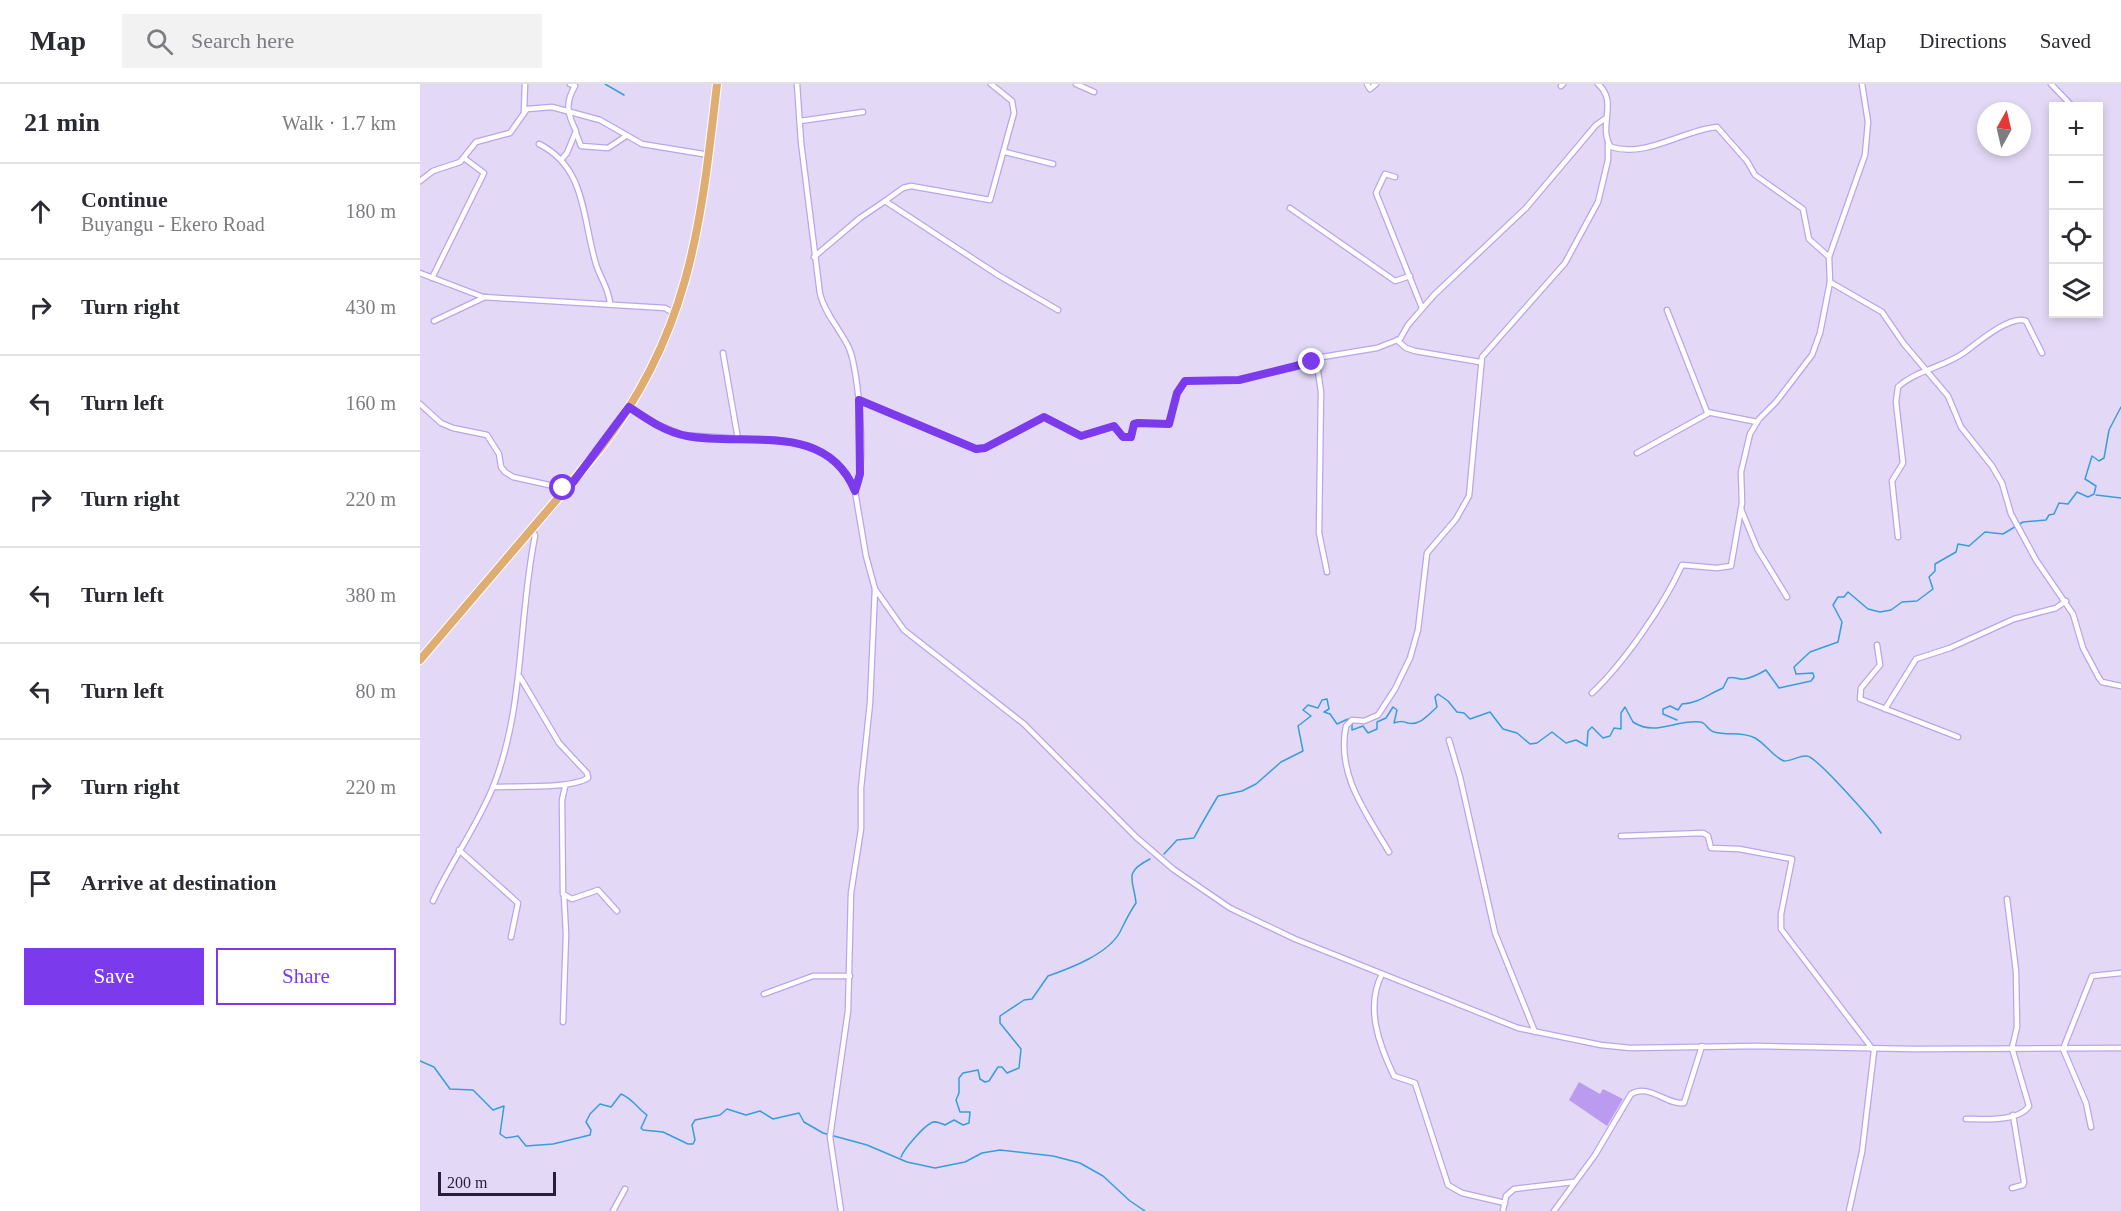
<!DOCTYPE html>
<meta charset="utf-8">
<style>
body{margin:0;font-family:"Times New Roman",serif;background:#f2f2f3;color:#2b2b33}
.controls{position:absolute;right:18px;top:18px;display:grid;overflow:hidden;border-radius:0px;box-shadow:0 3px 9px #0003}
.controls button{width:54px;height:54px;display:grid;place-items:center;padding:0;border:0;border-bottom:2px solid #e1e1e2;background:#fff;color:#2b2b33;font:30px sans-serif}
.compass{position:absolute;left:1557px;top:18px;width:54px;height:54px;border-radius:50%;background:#fff;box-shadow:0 3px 9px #0003;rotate:8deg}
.scale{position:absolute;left:18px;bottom:15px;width:118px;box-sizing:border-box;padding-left:6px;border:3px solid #281e39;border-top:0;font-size:16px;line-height:21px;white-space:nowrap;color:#281e39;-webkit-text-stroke:4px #e3d9f6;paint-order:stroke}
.stop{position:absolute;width:18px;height:18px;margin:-14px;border:4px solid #7c3aed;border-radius:50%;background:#fff}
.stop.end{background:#7c3aed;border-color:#fff;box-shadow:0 2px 6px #0008}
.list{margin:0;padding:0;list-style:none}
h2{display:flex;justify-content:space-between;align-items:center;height:78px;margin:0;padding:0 24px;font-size:26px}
h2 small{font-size:20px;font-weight:400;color:#7c7c81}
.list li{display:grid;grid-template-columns:39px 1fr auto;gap:18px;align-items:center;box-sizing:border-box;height:96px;padding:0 24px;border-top:2px solid #e1e1e2}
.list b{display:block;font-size:22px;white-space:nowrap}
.list p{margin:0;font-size:20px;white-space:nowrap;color:#7c7c81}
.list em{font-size:20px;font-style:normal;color:#7c7c81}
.actions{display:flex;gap:12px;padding:18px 24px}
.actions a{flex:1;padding:14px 0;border:2px solid #7c3aed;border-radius:0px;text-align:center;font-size:21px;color:#7c3aed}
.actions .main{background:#7c3aed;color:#fff}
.icon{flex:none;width:33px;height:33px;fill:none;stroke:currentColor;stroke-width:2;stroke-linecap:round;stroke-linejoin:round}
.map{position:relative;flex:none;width:1701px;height:1127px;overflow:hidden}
header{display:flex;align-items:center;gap:36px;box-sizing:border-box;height:84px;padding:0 30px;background:#fff;border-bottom:2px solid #e1e1e2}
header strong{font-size:28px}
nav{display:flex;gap:33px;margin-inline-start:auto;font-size:21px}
.search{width:420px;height:54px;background:#f2f2f3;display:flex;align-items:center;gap:15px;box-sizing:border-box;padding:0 21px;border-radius:0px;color:#7c7c81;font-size:22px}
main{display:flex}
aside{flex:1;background:#fff}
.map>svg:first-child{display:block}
.green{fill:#ba9bf0}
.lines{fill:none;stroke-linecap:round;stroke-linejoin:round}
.stream{stroke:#399ddb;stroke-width:1.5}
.minor-casing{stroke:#bca4e8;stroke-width:7}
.primary-casing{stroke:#fff;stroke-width:10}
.minor{stroke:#fff;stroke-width:4.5}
.primary{stroke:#dfac72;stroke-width:8}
.route{stroke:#7c3aed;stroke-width:8}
</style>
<header>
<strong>Map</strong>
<div class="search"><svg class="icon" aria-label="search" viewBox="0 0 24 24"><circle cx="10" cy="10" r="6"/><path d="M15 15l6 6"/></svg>Search here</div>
<nav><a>Map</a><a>Directions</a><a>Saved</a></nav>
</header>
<main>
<aside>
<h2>21 min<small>Walk · 1.7 km</small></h2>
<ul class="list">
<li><svg class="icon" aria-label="ahead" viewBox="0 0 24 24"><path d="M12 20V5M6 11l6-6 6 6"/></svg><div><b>Continue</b><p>Buyangu - Ekero Road</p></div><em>180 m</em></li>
<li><svg class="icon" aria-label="right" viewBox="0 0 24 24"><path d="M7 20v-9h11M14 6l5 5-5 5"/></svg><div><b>Turn right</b></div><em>430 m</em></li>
<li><svg class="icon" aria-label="left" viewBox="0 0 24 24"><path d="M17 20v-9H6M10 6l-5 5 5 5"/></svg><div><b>Turn left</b></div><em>160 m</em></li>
<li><svg class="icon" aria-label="right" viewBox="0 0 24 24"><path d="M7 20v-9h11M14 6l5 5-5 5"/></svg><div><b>Turn right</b></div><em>220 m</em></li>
<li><svg class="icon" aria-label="left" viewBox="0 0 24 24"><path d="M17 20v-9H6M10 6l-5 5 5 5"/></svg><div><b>Turn left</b></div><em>380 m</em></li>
<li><svg class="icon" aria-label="left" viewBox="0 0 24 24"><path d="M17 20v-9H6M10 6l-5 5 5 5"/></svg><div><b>Turn left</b></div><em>80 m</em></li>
<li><svg class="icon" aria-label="right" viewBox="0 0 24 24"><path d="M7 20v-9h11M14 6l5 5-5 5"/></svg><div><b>Turn right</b></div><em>220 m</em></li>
<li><svg class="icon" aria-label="arrive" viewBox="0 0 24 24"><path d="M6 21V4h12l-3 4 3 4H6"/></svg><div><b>Arrive at destination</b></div></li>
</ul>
<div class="actions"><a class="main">Save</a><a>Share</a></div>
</aside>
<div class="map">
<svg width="1701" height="1127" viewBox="0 0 1701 1127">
<rect width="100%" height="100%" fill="#e3d9f6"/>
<path class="green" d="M1159,998l21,12 3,-5 20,10 -16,27 -38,-26z"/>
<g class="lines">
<g class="stream">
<path d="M185,0l19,11"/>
<path d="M1676,411l25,3"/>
<path d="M1257,636l-14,-6v-5l7,-3 8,4 4,-6c18,-1 26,-10 41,-16l5,-10c6,-2 10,2 16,1 8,-1 15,-5 22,-9l13,18 32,-7 3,-4 -1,-4 -17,1 -2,-7 16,-15 28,-10 4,-20 -9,-17 5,-8h6l4,-5 20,17 12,3 11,-2 11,-8 15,-1 16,-12 -4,-12 6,-6v-7l21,-12 2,-8 11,2 16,-14 18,2 20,-12 23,-2 3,-5 5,-1 5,-11 9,1 9,-12 11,5 6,-3 2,-8 -11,-7 7,-23 7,5 5,-3 5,-28 12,-23"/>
<path d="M744,770l13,-14 17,-2c8,-15 15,-27 24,-42l24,-5 14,-7 25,-22 22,-11 -5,-25 13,-10 -8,-6 5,-5 10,3 4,-8 5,-1 2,10 -5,3 6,2 7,10 11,-5 4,3v8l11,-4 5,7 9,-4v-7l9,-4 7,-11 4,3 -3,13c7,-2 8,-2 14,0 12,3 21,-9 29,-16l-2,-10 3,-3 10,7 9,11 7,1 6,6 20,-7 13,17 14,4 13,11 7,-1 15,-11 14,11 10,-3 11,6 1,-15 4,-4 11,11 7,-2 4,-8 7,1v-16l4,-6 8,15c23,15 43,-3 67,0 6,0 7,8 14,10 14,4 27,-1 41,6 11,6 17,18 29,23 8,0 16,-6 23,-5 10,1 67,66 74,77"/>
<path d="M0,977l14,6 16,22 23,1 20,20 11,-4 -4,28 6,4 12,-2 8,10 27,-2 37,-9 1,-5 -5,-8 4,-8 10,-10 11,3 10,-13c12,5 16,14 26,21l-6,13 2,2 20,2 25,12h5l2,-4 -3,-15 3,-5 25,-5 7,-6 19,6 14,-4 13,8 26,-6 5,9 19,11 44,12 40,17 28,6 30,-6 17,-9 18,-3 53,6 27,7 23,13 27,25 15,10"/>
<path d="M481,1073c3,-8 22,-30 30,-34 4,-3 9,0 14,2l9,-5 9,5 6,-2 1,-11h-10l-4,-12 3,-7v-15l4,-5 15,-3 2,9 5,3 4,-1 9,-14h4l5,6 12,-5 2,-19 -21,-26v-7l24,-16 8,-1 16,-23c23,-8 60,-22 72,-44 5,-10 9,-19 16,-29 -2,-23 -14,-30 14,-44"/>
</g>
<g class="minor-casing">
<g id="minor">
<path d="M377,0l4,58 19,152c5,20 20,35 29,54 10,23 18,120 6,143"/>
<path d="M656,0l18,8"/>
<path d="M947,0l3,5 6,-5"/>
<path d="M1178,0c21,18 -1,43 13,63 36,11 72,-17 106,-20l30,34 8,14 48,34 6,30 20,18 1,25 52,30 22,32 44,52 13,31 31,39 10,17 9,31 25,46 37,54 10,34 16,30 3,4 19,4"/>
<path d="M1631,0l21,22"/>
<path d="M1141,2l2,-2"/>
<path d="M104,28l1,-28"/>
<path d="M380,37l63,-9"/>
<path d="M156,49l5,13 27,2 18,-12"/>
<path d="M119,60c48,24 43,75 57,120 4,14 12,22 14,39"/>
<path d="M585,68l48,12"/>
<path d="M141,76l6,-7 9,-22c-9,-18 -11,-28 -1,-45l-5,-2"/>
<path d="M975,93l-10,-3 -9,19 46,115"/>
<path d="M0,97l13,-10 27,-9 16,-20 34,-9 17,-24 25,-2 48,13 42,24 67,11"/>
<path d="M465,117l18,-13 8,-2 79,14 24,-87 -2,-12 -21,-17"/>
<path d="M870,124l105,73 15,-5"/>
<path d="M394,173l46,-39 25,-17 113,74 60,35"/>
<path d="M1409,173l36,-102 3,-33 -6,-38"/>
<path d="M0,189l63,24 182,11 10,6"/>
<path d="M12,194l52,-105 -20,-15"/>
<path d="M1247,226l40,102 50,10"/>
<path d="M14,237l51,-24"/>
<path d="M977,256l9,8 9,3 65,11"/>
<path d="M303,269l15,86"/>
<path d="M439,316l117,49 9,-1 59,-31 37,19 33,-10 9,11h8l3,-12 4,-2 31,1 8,-31 8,-12 54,-1 57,-13 20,-9"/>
<path d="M0,320l21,19 12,5 34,7 12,19 2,13 4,5 8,5 54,12"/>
<path d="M209,323l27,17 27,11 108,7 20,5 21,12 14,14 9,18 11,65 9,33 29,41 120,94 112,113 37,32 57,39 65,31 223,89 83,17 29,3 127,-2 156,3 208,-1"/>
<path d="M1217,369l72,-40"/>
<path d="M1321,425l16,39 30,49"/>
<path d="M1478,453l-6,-56 11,-18 -7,-61 2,-15c18,-17 47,-20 67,-35 12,-9 46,-38 61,-31l16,32"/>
<path d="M907,488l-8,-39 2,-141 -5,-34 61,-10 23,-9 8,-14 26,-30 92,-87 70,-83 10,-7"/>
<path d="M1457,561l3,20 -19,23 -1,11 98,38"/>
<path d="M1172,609c32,-30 72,-88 90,-128l35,3 14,-2 11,-63 -1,-31 9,-38 9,-15 17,-17 36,-47 8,-22 10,-51"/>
<path d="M1465,625l31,-50 34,-11 64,-29 42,-11 10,-7"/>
<path d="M1029,656l11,37 35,156 40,99"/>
<path d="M73,703c25,-1 77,2 95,-9l-1,-5 -28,-30 -39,-66"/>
<path d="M145,703l-3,13 1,94 9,5 26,-9 19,21"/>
<path d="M1201,752l82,-3 5,3 3,12 28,1 53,10 -11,55v15l93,122 -12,101 -13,59"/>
<path d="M39,766l59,53 -7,34"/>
<path d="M969,768c-23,-39 -53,-78 -43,-126l6,-6 12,1 14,-6 17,-26 15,-31 8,-28 9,-77 29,-34 13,-23 13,-139 83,-94 33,-61 10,-42v-16"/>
<path d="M13,817c18,-39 44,-75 60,-114 32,-80 25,-168 42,-251l-2,-6"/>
<path d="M962,890c-17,33 -3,71 12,102l21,7 33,102 14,8 43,10"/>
<path d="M344,910l49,-18h37"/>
<path d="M143,938l3,-88 -2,-38"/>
<path d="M1546,1035c17,0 53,3 63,-13l-17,-58 5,-21 -1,-56 -9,-72"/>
<path d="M1671,1043l-5,-24 -23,-54 29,-73 29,-3"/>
<path d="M1592,1104l11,-3 1,-3 -11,-67"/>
<path d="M193,1127l12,-22"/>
<path d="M421,1127l-11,-74 18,-126 3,-118 10,-64v-41l9,-85 5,-114"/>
<path d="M1083,1127l3,-15 8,-7 60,-7"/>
<path d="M1134,1127l41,-56 36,-61c18,-11 35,11 53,9l18,-57"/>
</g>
</g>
<g class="primary-casing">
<path id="primary" d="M0,576l179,-210c91,-116 102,-226 118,-366"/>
</g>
<use href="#minor" class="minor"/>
<use href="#primary" class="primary"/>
</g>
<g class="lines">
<path class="route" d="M143,404l4,1 7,-8 55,-74c18,12 36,25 58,29 58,11 139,-16 168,55l5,-17 -1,-74 117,49 9,-1 59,-31 37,19 33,-10 9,11h8l3,-13 4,-1 31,1 8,-31 8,-12 54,-1 73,-18"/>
</g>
</svg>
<div class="controls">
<button>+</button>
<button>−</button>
<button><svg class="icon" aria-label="locate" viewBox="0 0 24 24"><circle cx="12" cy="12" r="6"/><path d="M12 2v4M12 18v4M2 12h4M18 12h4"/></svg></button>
<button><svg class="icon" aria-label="layers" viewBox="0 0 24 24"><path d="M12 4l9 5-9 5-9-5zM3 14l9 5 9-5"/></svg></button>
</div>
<svg class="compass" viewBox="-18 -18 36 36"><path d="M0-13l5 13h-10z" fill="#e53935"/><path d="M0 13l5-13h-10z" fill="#7c7c81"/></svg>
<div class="scale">200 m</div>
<div class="stop" style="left:143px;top:404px"></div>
<div class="stop end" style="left:892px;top:278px"></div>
</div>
</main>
